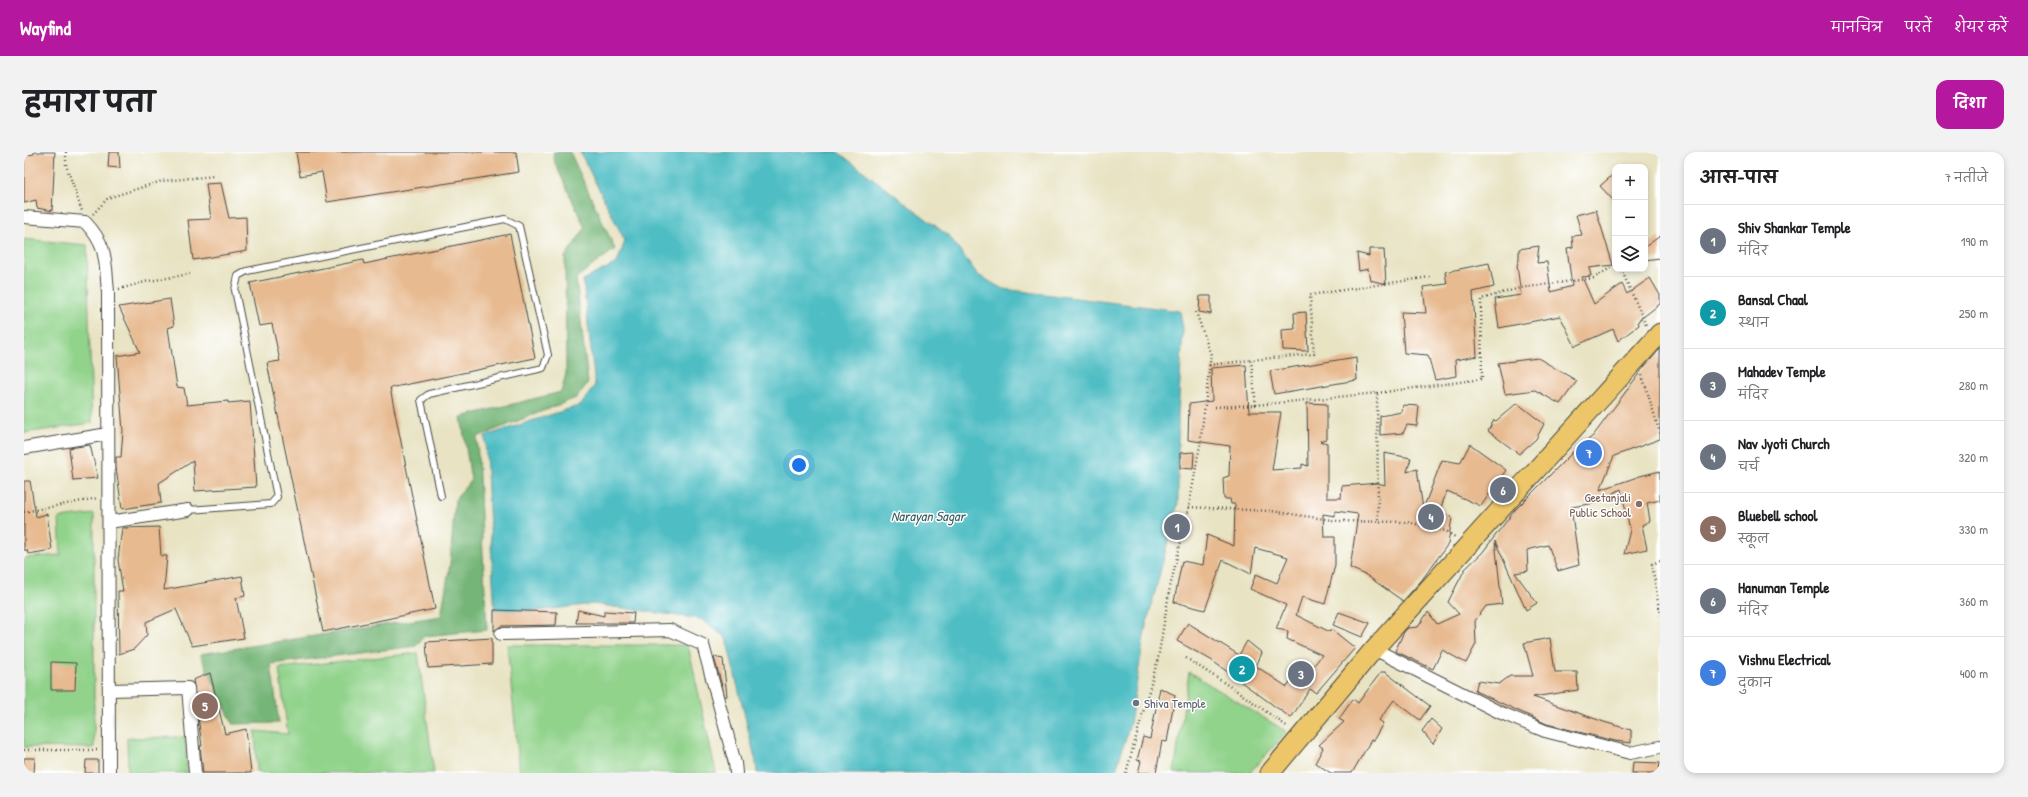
<!DOCTYPE html>
<html lang="hi">
<meta charset="utf-8">
<style>
body{margin:0;font-family:"Patrick Hand","Playpen Sans Deva",sans-serif;background:#f2f2f2;color:#202124}
.controls{position:absolute;right:12px;top:12px;display:grid;overflow:hidden;border-radius:8px;box-shadow:0 2px 6px #0003}
.controls button{width:36px;height:36px;display:grid;place-items:center;padding:0;border:0;border-bottom:1px solid #e0e0e0;background:#fff;color:#202124;font:20px sans-serif}
.you{position:absolute;left:775px;top:313px;width:14px;height:14px;margin:-10px;border:3px solid #fff;border-radius:50%;background:#1a73e8;box-shadow:0 0 0 6px #1a73e833}
.badge{display:grid;place-items:center;width:26px;height:26px;border-radius:50%;background:#b5179e;color:#fff;font-size:13px;font-weight:700}
.pin{position:absolute;translate:-50% -50%;border:2px solid #fff;box-shadow:0 1px 4px #0006}
.list{margin:0;padding:0;list-style:none}
h2{display:flex;justify-content:space-between;align-items:center;height:52px;margin:0;padding:0 16px;font-size:17px}
h2 small{font-size:13px;font-weight:400;color:#757577}
.list li{display:grid;grid-template-columns:26px 1fr auto;gap:12px;align-items:center;box-sizing:border-box;height:72px;padding:0 16px;border-top:1px solid #e0e0e0}
.list b{display:block;font-size:15px;white-space:nowrap}
.list p{margin:0;font-size:13px;white-space:nowrap;color:#757577}
.list em{font-size:13px;font-style:normal;color:#757577}
.icon{flex:none;width:22px;height:22px;fill:none;stroke:currentColor;stroke-width:2;stroke-linecap:round;stroke-linejoin:round}
.map{position:relative;flex:none;width:1636px;height:621px;overflow:hidden;border-radius:12px}
header{display:flex;align-items:center;gap:24px;box-sizing:border-box;height:56px;padding:0 20px;background:#b5179e;color:#fff}
header strong{font-size:19px}
nav{display:flex;gap:22px;margin-inline-start:auto;font-size:14px}
.intro{display:flex;align-items:center;justify-content:space-between;box-sizing:border-box;height:96px;padding:0 24px}
h1{margin:0;font-size:28px}
.button{padding:10px 18px;border-radius:12px;background:#b5179e;color:#fff;font-size:14px;font-weight:700}
main{display:flex;gap:24px;padding:0 24px}
aside{flex:1;background:#fff;border-radius:12px;box-shadow:0 2px 6px #0003}
.map>svg:first-child{display:block}
.green{fill:#91d38b;stroke:#5e7f5b}
.forest{fill:#74b577;stroke:#507051}
.water{fill:#50bec4;stroke:#3e7478}
.building{fill:#e7ba90}
.lines{fill:none;stroke-linecap:round;stroke-linejoin:round}
.lane-casing{stroke:#474742;stroke-width:8}
.street-casing{stroke:#474742;stroke-width:14}
.primary-casing{stroke:#474742;stroke-width:21}
.path{stroke:#474742;stroke-width:2.5;stroke-dasharray:1 3;stroke-linecap:butt}
.lane{stroke:#fff;stroke-width:6}
.street{stroke:#fff;stroke-width:12}
.primary{stroke:#ecc669;stroke-width:19}
.education-dot{fill:#8d6e63;stroke:#fff;stroke-width:1.5}
.worship-dot{fill:#6b7280;stroke:#fff;stroke-width:1.5}
.labels{text-anchor:middle;dominant-baseline:central;stroke-width:3;stroke-linejoin:round;paint-order:stroke}
.education-label{font-size:13px;fill:#785e54;stroke:#fff;text-anchor:end}
.worship-label{font-size:13px;fill:#5b616d;stroke:#fff;text-anchor:start}
.water-label{font-size:14px;font-style:italic;fill:#385e61;stroke:#fff}
</style>
<header>
<strong>Wayfind</strong>
<nav><a>मानचित्र</a><a>परतें</a><a>शेयर करें</a></nav>
</header>
<div class="intro"><h1>हमारा पता</h1><a class="button">दिशा</a></div>
<main>
<div class="map">
<svg width="1636" height="621" viewBox="0 0 1636 621">
<rect width="100%" height="100%" fill="#fff"/>
<filter id="ink" filterUnits="userSpaceOnUse"><feTurbulence type="fractalNoise" baseFrequency=".025" numOctaves="2"/><feDisplacementMap in="SourceGraphic" scale="8" xChannelSelector="R" yChannelSelector="G"/><feConvolveMatrix kernelMatrix="1 2 1 2 8 2 1 2 1" color-interpolation-filters="sRGB"/></filter>
<filter id="wash" filterUnits="userSpaceOnUse"><feTurbulence type="fractalNoise" baseFrequency=".012" numOctaves="4" result="noise"/><feDisplacementMap in="SourceGraphic" scale="16" xChannelSelector="R" yChannelSelector="G"/><feGaussianBlur stdDeviation="0.9" result="paint"/><feColorMatrix in="noise" values="0 0 0 0 0 0 0 0 0 0 0 0 0 0 0 0 0 1.4 0 .05"/><feComposite in="paint" operator="in"/></filter>
<g filter="url(#wash)">
<rect width="100%" height="100%" fill="#e8e3c3"/>
<g class="green">
<path d="M0,87l63,6 5,178 -68,10z"/>
<path d="M70,362v234l-70,-1v-189l37,-3 -2,-37z"/>
<path d="M483,493h181l28,128h-196z"/>
<path d="M394,501l16,120h-172l-5,-2 -2,-40 33,3 -9,-66z"/>
<path d="M1165,520l98,60 -38,41h-75z"/>
<path d="M161,585l2,36h-59l-1,-35z"/>
</g>
<path class="forest" d="M529,0h17l45,97 -39,29 12,105 -12,15 -99,39 10,193 -63,6 -8,10 -145,18 8,59 -46,1 -33,-70 241,-38 9,-52 5,-64 16,-20 -10,-63 100,-25 5,-18 -1,-117 20,-29 -30,-65z"/>
<path class="water" d="M556,0h258l112,85 28,38 25,14 177,22 3,18 -5,85v89l-33,127 -15,94 -15,49h-358l-1,-11 -30,-124 -25,-19 -108,-15 -98,12 -10,-180 96,-31 14,-20 -12,-105 34,-17 8,-22z"/>
<g id="blocks">
<g class="building">
<path d="M10,0h21l-3,59 -15,-3 -1,-8 -12,3v-47l10,-2z"/>
<path d="M85,0h10l1,16 -12,-1z"/>
<path d="M272,0h220l3,20 -192,30 -5,-30 -22,4z"/>
<path d="M1591,21v29l-15,-16z"/>
<path d="M197,31l8,35 17,-1 1,34 -54,9 -5,-40 23,-1 -5,-35z"/>
<path d="M1572,58l17,55 -24,3 2,8 -9,1 12,27 28,-20 5,10 23,-16 10,17v9l-22,17 1,4 -21,16 -5,-12 -38,17 -15,-30 -61,12 -4,-29 26,-4 -4,-30 2,-5v-11l20,-3 -2,17 10,-1 4,30 21,-6 -5,-38 6,-1 -1,-11 10,-1 -6,-20z"/>
<path d="M486,82l25,124 -145,30 45,221 -112,23 -56,-269 13,-2 -8,-37 -13,2 -9,-43 113,-23 1,4z"/>
<path d="M1636,84v22l-15,2v-13z"/>
<path d="M1345,97h15l2,35 -16,-4 -2,-11 -9,2 -2,-18 12,3z"/>
<path d="M1465,111l5,24 -21,5 4,64 -22,4 1,16 -21,4 -7,-25 -24,-2 -3,-41 25,1 -3,-26 24,-3 -2,-12z"/>
<path d="M1176,144h11v18l-12,-2z"/>
<path d="M146,147l4,27 -6,2 9,59 7,1 3,17 41,-4v2l22,-2 6,86 -61,4 -2,-30 -34,22 2,20 -39,6 -6,-42v-10h5l2,-26 -6,-75 23,-4 -21,-45z"/>
<path d="M1282,160l2,39 -25,-1 -1,-20 13,-1 -1,-16z"/>
<path d="M1636,197v90l-46,17 -14,34 40,-14 20,-5v29l-13,3 3,18 -8,4 5,24 -23,5 6,-24 -9,-41 -25,14 -25,4 8,58 -21,6 -10,-26 -21,5 1,21 -13,2 22,30 -11,7 -31,-69 7,63 -16,2 -11,15 1,23 -10,19 -24,-13 -9,19 -38,-18 9,-19 4,-4 10,-1 10,-15 9,12 22,-10 -11,-12 17,-33 17,-16 33,-43 61,-61 17,-13 51,-69z"/>
<path d="M1332,205l1,23 -83,14 -4,-23z"/>
<path d="M1514,206l39,23 -17,23 -25,-14 -30,4 -7,-31z"/>
<path d="M1222,213l3,47h32l-9,58 30,-2v-4l6,2 -1,-63 20,1v35l-7,2 7,2v55h14l1,-12 36,-3 7,2 -1,-32 27,5 -4,14 10,-3 6,40 19,-49 18,3 10,-19 36,26 -25,36 -34,-15 -8,21 13,5 -4,27 -27,37 -18,20 -37,-26 -16,-7 8,-54 -23,-3v5l-12,-2 1,23h11v28l-10,39 -23,-7 -6,18 34,17 1,-3 24,19 -39,45 -6,-4 -19,29 -80,-58 -34,-19 11,-18 51,32 8,-14 15,12 -6,13 31,21 14,-20 7,6 14,-18 -35,-16 1,-8 -12,-2 10,-24 -36,-16 6,-15 21,9 11,-26 -33,-9 -4,26 -28,-14 -18,50 -31,-8 8,-41 21,4 4,-30 27,11 1,-42h-4l-1,-5h-6l-1,-21 6,-2 1,-30 -42,-6 1,-36 23,-3 -1,-33z"/>
<path d="M1493,251l27,21 -8,15 -17,15 -31,-23 6,-11 2,1z"/>
<path d="M1379,253l16,1 -2,20 -10,-1 -4,8 -23,2v-19l22,-4z"/>
<path d="M66,293l8,33 -25,2 -4,-32z"/>
<path d="M1170,300l-1,17 -13,-1v-15z"/>
<path d="M0,329h6l6,36 11,-3 5,36 -24,4 -1,-4h-3z"/>
<path d="M135,375l2,29h6l-3,34 78,-14 3,20 -9,2 8,40 -52,8 -16,-37 -30,13 1,13 -13,14 -15,5 -1,-63h5l-5,-31 4,-32z"/>
<path d="M470,458l63,2 -1,13 -55,1 -7,5z"/>
<path d="M554,458l26,6v-5l30,2 -1,10h-57z"/>
<path d="M1315,460l31,11 -8,14 -29,-12z"/>
<path d="M468,486v26l-64,4 -2,-26z"/>
<path d="M1526,486l5,34h22l1,18 -45,7 71,25 27,8v13l-16,-2 -68,-17 -72,-33 3,-10 21,3 11,-8h23l-9,-33z"/>
<path d="M690,505l9,2 4,37 -2,1z"/>
<path d="M27,510l25,1 -1,27h-24z"/>
<path d="M1357,520h4l45,34 -10,14 -26,-20 -15,20 4,3 -10,18 -2,-1 -19,33h-21l-16,-10 8,-15 -4,-3 25,-23 -5,-3 14,-20 5,4z"/>
<path d="M186,521l15,61 21,-5 5,44h-48l-3,-27h2l-9,-66z"/>
<path d="M1136,536l15,7 -8,47 -5,-1 -6,32h-18l3,-12 -4,-1 6,-23 7,2z"/>
<path d="M1407,567l11,10 -9,15 -11,-13z"/>
<path d="M0,606h11l-1,15h-10z"/>
<path d="M62,608h12v13h-13z"/>
<path d="M1609,610l27,1 -1,10h-27z"/>
</g>
</g>
</g>
<g filter="url(#ink)">
<use href="#blocks" fill-opacity="0" stroke="#474742" stroke-width="1"/>
<g class="lines">
<g class="lane-casing">
<path id="lane" d="M164,358l83,-6 6,-7 -42,-207 3,-14 9,-5 258,-52 14,7 29,129 -5,13 -114,26 -8,6 20,96"/>
</g>
<g class="street-casing">
<g id="street">
<path d="M0,65l61,5c23,24 20,39 23,70l1,481"/>
<path d="M0,296l84,-14"/>
<path d="M85,370l79,-12"/>
<path d="M477,482l169,-4 33,15 32,118 1,10"/>
<path d="M1350,497l125,63 46,19 85,22 30,-6"/>
<path d="M86,538l78,-2 7,85"/>
</g>
</g>
<g class="primary-casing">
<path id="primary" d="M1246,621l104,-124 286,-316"/>
</g>
<g class="path">
<path d="M42,0v13l16,46"/>
<path d="M69,62l15,-16 54,-17 53,-5"/>
<path d="M1597,117l25,56"/>
<path d="M95,137l30,-8 41,-7"/>
<path d="M1185,213l42,-5"/>
<path d="M1618,223l18,58"/>
<path d="M1353,241l105,-14 -1,-80 39,-11 74,-10 21,-13"/>
<path d="M1232,253l-5,-45 63,-6 -4,-59 120,-18"/>
<path d="M1191,255l41,-2 121,-12 1,127"/>
<path d="M1165,355l82,4 67,10 69,1 39,9 9,6"/>
<path d="M0,360l74,-14"/>
<path d="M1636,409l-8,3 8,51"/>
<path d="M1162,506l51,33 51,36"/>
<path d="M0,598h73"/>
<path d="M1102,621l32,-114 12,-72 18,-75 12,-67 11,-90 -15,-43"/>
</g>
<use href="#lane" class="lane"/>
<use href="#street" class="street"/>
<use href="#primary" class="primary"/>
</g>
</g>
<circle class="education-dot" cx="1615" cy="352" r="4"/>
<circle class="worship-dot" cx="1112" cy="551" r="4"/>
<g class="labels">
<g class="education-label">
<text x="1607" y="345">Geetanjali<tspan x="1607" dy="15">Public School</tspan></text>
</g>
<g class="worship-label">
<text x="1120" y="551">Shiva Temple</text>
</g>
<g class="water-label">
<text x="904" y="363">Narayan Sagar</text>
</g>
</g>
</svg>
<div class="controls">
<button>+</button>
<button>−</button>
<button><svg class="icon" aria-label="layers" viewBox="0 0 24 24"><path d="M12 4l9 5-9 5-9-5zM3 14l9 5 9-5"/></svg></button>
</div>
<div class="you"></div>
<div class="pin badge" style="left:1153px;top:375px;background:#6b7280">1</div>
<div class="pin badge" style="left:1218px;top:517px;background:#0f9aa8">2</div>
<div class="pin badge" style="left:1277px;top:522px;background:#6b7280">3</div>
<div class="pin badge" style="left:1407px;top:365px;background:#6b7280">4</div>
<div class="pin badge" style="left:181px;top:554px;background:#8d6e63">5</div>
<div class="pin badge" style="left:1479px;top:338px;background:#6b7280">6</div>
<div class="pin badge" style="left:1565px;top:301px;background:#3f7fe0">7</div>
</div>
<aside>
<h2>आस-पास<small>7 नतीजे</small></h2>
<ul class="list">
<li><span class="badge" style="background:#6b7280">1</span><div><b>Shiv Shankar Temple</b><p>मंदिर</p></div><em>190 m</em></li>
<li><span class="badge" style="background:#0f9aa8">2</span><div><b>Bansal Chaal</b><p>स्थान</p></div><em>250 m</em></li>
<li><span class="badge" style="background:#6b7280">3</span><div><b>Mahadev Temple</b><p>मंदिर</p></div><em>280 m</em></li>
<li><span class="badge" style="background:#6b7280">4</span><div><b>Nav Jyoti Church</b><p>चर्च</p></div><em>320 m</em></li>
<li><span class="badge" style="background:#8d6e63">5</span><div><b>Bluebell school</b><p>स्कूल</p></div><em>330 m</em></li>
<li><span class="badge" style="background:#6b7280">6</span><div><b>Hanuman Temple</b><p>मंदिर</p></div><em>360 m</em></li>
<li><span class="badge" style="background:#3f7fe0">7</span><div><b>Vishnu Electrical</b><p>दुकान</p></div><em>400 m</em></li>
</ul>
</aside>
</main>
